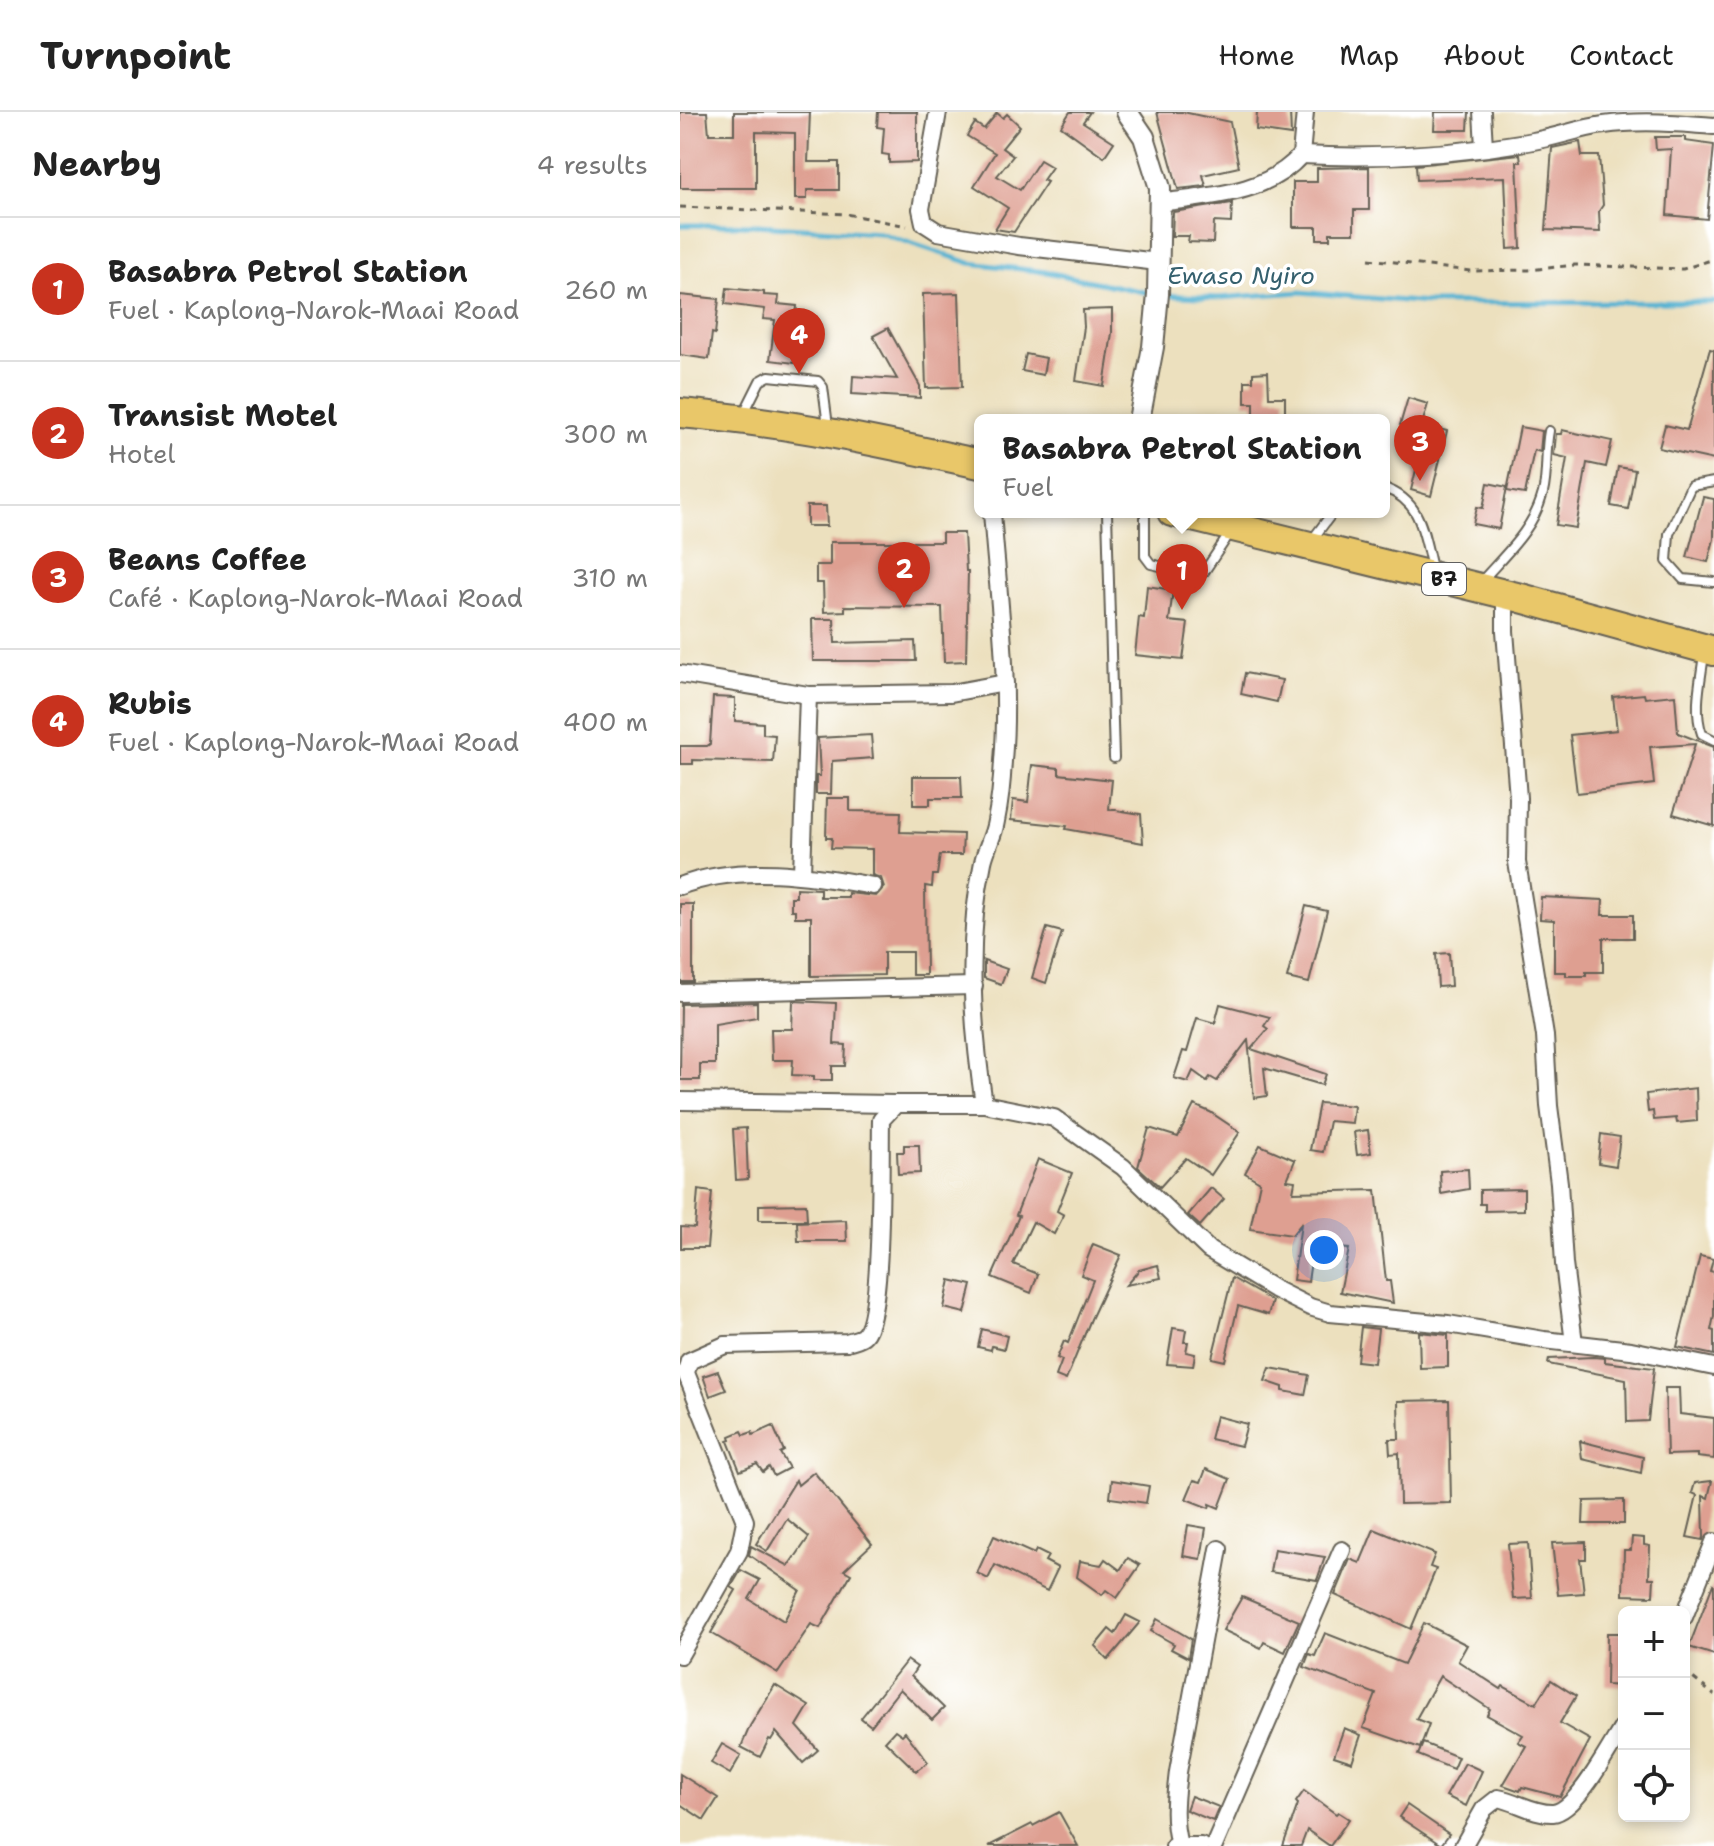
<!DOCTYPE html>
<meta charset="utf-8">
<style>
body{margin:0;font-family:"Shantell Sans",sans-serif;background:#f2f2f2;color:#222}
.controls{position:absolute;right:24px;bottom:24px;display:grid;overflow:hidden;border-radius:12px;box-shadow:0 4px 12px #0003}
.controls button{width:72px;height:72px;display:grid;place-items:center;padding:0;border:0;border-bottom:2px solid #e0e0e0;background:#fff;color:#222;font:40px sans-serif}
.you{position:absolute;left:644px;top:1138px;width:28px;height:28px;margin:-20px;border:6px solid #fff;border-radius:50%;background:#1a73e8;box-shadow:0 0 0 12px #1a73e833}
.badge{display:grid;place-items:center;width:52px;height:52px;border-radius:50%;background:#c8321e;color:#fff;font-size:26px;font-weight:700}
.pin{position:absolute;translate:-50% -66px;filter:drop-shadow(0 2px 4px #0008)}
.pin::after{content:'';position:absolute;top:42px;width:28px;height:24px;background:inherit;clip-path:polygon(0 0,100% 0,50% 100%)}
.popup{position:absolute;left:294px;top:302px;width:416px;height:104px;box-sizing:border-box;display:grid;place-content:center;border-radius:12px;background:#fff;filter:drop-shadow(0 2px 6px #0005);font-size:26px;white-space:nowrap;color:#767676}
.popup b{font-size:30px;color:#222}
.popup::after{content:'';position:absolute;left:50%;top:100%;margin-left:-16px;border:16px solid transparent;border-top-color:#fff}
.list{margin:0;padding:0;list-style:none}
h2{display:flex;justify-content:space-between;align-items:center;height:104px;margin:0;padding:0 32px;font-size:34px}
h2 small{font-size:26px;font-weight:400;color:#767676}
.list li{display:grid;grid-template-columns:52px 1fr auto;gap:24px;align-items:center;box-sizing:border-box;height:144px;padding:0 32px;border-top:2px solid #e0e0e0}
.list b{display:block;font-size:30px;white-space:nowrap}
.list p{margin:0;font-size:26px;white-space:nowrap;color:#767676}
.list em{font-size:26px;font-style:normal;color:#767676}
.icon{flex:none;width:44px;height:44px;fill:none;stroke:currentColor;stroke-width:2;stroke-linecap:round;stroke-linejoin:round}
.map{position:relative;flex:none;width:1034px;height:1734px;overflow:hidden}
header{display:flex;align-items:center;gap:48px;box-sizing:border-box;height:112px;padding:0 40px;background:#fff;border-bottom:2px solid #e0e0e0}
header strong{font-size:38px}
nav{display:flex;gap:44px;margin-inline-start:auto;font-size:28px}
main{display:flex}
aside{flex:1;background:#fff}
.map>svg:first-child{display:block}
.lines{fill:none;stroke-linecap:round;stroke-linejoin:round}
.stream{stroke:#54b2d2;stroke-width:5}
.building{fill:#de9f91}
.service-casing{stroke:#656155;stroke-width:12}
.minor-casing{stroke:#656155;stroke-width:20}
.tertiary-casing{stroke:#656155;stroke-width:24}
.trunk-casing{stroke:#656155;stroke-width:32}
.path{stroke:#656155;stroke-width:3;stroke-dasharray:6 6;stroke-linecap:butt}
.service{stroke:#fff;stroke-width:8}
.minor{stroke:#fff;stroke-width:16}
.tertiary{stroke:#fff;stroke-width:20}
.trunk{stroke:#e9c769;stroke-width:28}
.labels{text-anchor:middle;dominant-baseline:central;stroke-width:7;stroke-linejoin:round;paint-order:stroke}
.shield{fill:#fff;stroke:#606060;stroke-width:2}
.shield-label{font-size:20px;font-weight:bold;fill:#1c1c1c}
.water-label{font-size:24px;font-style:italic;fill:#35606e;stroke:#fff}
</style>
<header>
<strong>Turnpoint</strong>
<nav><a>Home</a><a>Map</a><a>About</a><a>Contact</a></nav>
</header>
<main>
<aside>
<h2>Nearby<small>4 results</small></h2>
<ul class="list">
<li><span class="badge">1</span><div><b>Basabra Petrol Station</b><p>Fuel · Kaplong-Narok-Maai Road</p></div><em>260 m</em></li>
<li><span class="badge">2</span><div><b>Transist Motel</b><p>Hotel</p></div><em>300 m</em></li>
<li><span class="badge">3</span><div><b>Beans Coffee</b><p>Café · Kaplong-Narok-Maai Road</p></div><em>310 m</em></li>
<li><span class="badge">4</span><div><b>Rubis</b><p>Fuel · Kaplong-Narok-Maai Road</p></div><em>400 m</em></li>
</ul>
</aside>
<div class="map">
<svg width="1034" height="1734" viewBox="0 0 1034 1734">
<rect width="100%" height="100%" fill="#fff"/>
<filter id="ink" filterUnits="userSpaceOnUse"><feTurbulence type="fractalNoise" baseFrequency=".0125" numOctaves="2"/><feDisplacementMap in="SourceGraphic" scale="16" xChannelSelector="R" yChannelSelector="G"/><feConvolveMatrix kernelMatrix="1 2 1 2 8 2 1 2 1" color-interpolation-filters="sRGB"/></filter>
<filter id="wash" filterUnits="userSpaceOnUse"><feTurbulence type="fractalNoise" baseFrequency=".006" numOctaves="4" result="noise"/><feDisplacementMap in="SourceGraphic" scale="32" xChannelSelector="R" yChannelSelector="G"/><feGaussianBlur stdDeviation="1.8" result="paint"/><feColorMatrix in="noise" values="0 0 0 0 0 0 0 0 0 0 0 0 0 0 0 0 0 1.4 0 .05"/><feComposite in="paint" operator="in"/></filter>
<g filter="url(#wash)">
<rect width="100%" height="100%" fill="#ece0be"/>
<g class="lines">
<!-- stream -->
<g class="stream">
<path d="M0,113H76L200,121L290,151L366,160L474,182"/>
<path d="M484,183L538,186L620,180L748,191L1034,190"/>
</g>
</g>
<g id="blocks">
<!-- building -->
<g class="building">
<path d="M0,0H27L29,22H54V0H130L128,50H159V78H127V87H115V21L76,20V76H0Z"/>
<path d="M198,0H237V50L209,51V43L202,42L204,16L197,15Z"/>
<path d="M390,0H410L403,10L434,30L424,45L381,14Z"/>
<path d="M477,0H503L550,10L559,55L523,63L526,74L498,77Z"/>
<path d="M577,0H610L611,23L576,18Z"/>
<path d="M755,0H789L788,18H754Z"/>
<path d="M317,1L323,6L327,2L340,14L322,36L333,44L317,64L340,78L360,48L372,55L363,68L367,70L334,120L315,117L328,96L294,74L315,41L287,24L295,11L304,17Z"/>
<path d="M975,25H1005V29L1034,33L1027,107L987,103L991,37L976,38Z"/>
<path d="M900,30L902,44H919L923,93L919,99L920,120L866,118L872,36Z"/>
<path d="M840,42L841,50H837L841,136L828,137L825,65L737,68L736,53Z"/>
<path d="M689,55V98H674V121H650V127H637V115H613V70H637V56Z"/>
<path d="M552,91L551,111L534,110L533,131L508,130L509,124H492L493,100Z"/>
<path d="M47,176L84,180V183L99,184L98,192L117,194L115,213L119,214L114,251L90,248L95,208L83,207L85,197L45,192Z"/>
<path d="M279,181L282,275L246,276L243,182Z"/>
<path d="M0,183L39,187L35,222L32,221L29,247L0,243Z"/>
<path d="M432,197V221L424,274L396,269L404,215L403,198Z"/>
<path d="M208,216L240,274V286L172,282L173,264L217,267L193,224Z"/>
<path d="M1030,237L1034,238V348L979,336L985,313L1007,318Z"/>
<path d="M346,242L366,246L363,263L342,259Z"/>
<path d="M588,260L589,285H605V308H574V291H565V269H573V261Z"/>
<path d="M728,286L748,292L740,319L720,313Z"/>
<path d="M747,314L767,319L751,384L731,378Z"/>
<path d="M840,315L862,319L860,340L854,338L845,382L827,379Z"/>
<path d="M882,318L932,329L926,355L907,351L896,416L876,413L887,346L874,343L876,322H881Z"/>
<path d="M938,355L955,358L948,397L931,394Z"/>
<path d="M808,371L827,375L819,417L793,412L797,395L803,396Z"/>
<path d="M1023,385L1034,387V427L1028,450L1007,445Z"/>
<path d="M127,394H146L147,414H127Z"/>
<path d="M262,421H284L286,459H288L286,549L264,550L262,495L165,494V499L144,500L143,471H136V453H150V430H262Z"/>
<path d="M467,474L493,478L489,509L508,511L503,548L455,543L459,505L464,506Z"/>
<path d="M132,507H154L155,531L235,529L236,549H133Z"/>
<path d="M565,561L602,568L597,590L561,582Z"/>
<path d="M964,582L965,586L995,583L998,621L1034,635V714L993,702L1015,632L970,635L974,672L897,681L890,623L937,618L933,585Z"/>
<path d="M33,585L55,586V609L83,611V622L95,623L93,650L13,648V652H0V634H27L30,632Z"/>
<path d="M191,623L193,646L152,649L151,682H136V664H140L138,626Z"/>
<path d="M352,653L379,656V662L432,668L429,697L461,702L463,731L386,717L387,714L331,708L333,688L348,690Z"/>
<path d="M233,664H281L282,686H250V693H233Z"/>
<path d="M147,686H170V699L221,700L220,720L283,722L282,743H260L257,763H253L252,775L245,774L246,863H232V840H204V863L131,864V805H115V798H111V785H116V776L140,777V785H168V781L196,784L204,775L201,766L192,763V737L151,736L152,726H146Z"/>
<path d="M861,785L923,788L922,803H953V826H923V860H906V864H886V860H874V808L860,807Z"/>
<path d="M0,792H13V870H1Z"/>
<path d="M626,794L647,799L629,871L607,866Z"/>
<path d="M367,816L382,820L366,871L352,866Z"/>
<path d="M769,841L771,874L758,875L756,842Z"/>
<path d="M304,849L327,857L321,872L304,866Z"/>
<path d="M113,889L156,891L154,932L166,933L165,954H152V968H134V964L112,963L113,948H92L91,917H112Z"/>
<path d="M77,890V905L35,912V952H20V968H0L1,892Z"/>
<path d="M540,892L590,905L584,914L588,917L571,937L646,962L642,973L584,956L587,984L574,986L568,928L537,969L530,965L527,969L513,959L508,970L494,966L503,939L507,940L517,906L535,911Z"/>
<path d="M1016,976L1017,1009L997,1011L996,1006L974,1008L973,999L968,1000L966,982Z"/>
<path d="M639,991L674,994L672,1011L649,1009L643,1040L630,1038Z"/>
<path d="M514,993L530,1000L560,1020L531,1063L506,1046L480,1075L458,1055L469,1016L498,1025Z"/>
<path d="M66,1016L68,1067L56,1068L53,1017Z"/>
<path d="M688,1018L691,1041L677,1043L674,1020Z"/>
<path d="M921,1022L940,1025L936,1054L918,1051Z"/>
<path d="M224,1033H239L240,1061L218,1062L217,1040H224Z"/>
<path d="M580,1033L615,1048L607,1068L615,1069L613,1080L696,1078L706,1169H710L713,1191L660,1180L669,1137L633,1134L628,1170L613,1168L621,1112L612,1123L570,1117L580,1070L565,1061Z"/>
<path d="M358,1047L392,1061L377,1099L384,1103L374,1122L353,1110L333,1152L358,1162L351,1181L312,1165L339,1104L336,1103Z"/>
<path d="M788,1057L789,1077L761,1082L760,1059Z"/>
<path d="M531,1076L544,1087L520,1114L508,1103Z"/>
<path d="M844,1077V1098L805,1099V1092H800V1078Z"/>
<path d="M18,1078L32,1080L27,1136H1V1115L15,1116Z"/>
<path d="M126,1092L127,1108H79V1093Z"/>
<path d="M166,1108L167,1129H118L117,1110Z"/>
<path d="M413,1132L441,1143L411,1207L386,1268L376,1264L382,1248L377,1246L384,1229L388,1231L413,1168L401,1163Z"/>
<path d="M1020,1144L1033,1147L1030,1159L1034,1160V1204L1031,1218L1034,1219V1243L997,1235Z"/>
<path d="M478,1153L481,1166L446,1173L459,1158Z"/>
<path d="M552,1166L592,1189L588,1203L558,1194L545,1249L532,1246Z"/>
<path d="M270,1168L292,1173L285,1201L264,1196Z"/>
<path d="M681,1215L698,1217L694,1251L677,1249Z"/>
<path d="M493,1216L506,1218L504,1230H508L506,1240L515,1242L513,1254L487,1252Z"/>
<path d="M302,1217L327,1224L324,1237L312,1234L311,1238L298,1235Z"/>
<path d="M739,1220L768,1223V1255L740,1256Z"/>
<path d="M913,1245L925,1246V1250L974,1256L968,1309L947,1310L946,1267L868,1252L869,1247Z"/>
<path d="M590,1256L629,1263L625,1283L603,1279V1275L585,1269Z"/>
<path d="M38,1259L46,1278L30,1284L23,1264Z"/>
<path d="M985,1276H999L1000,1302L1034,1306V1347L1017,1345V1342L987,1343Z"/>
<path d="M769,1288L771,1391L720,1392L719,1341L710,1342L709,1327H719L718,1289Z"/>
<path d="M536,1304L567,1312L561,1334L530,1327Z"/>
<path d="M93,1314L104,1339L100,1341L109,1356L94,1364L89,1355L83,1360L77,1352L60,1359L48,1329L51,1328L50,1324L62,1319L64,1323L72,1320L73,1323Z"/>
<path d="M900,1329L963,1345L961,1361L902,1347Z"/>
<path d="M526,1357L550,1367L539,1396L530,1392L529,1396L506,1387L514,1368L521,1370Z"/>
<path d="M134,1360L192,1432L164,1458L171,1462L140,1516L131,1512L98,1561L31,1521L56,1478L51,1475L61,1458L80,1468L69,1487L104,1509L120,1478L69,1443L71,1434L109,1454L129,1425L107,1407L87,1439L76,1432L116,1368L118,1373Z"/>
<path d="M432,1368L469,1374L466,1391L430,1386Z"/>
<path d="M1032,1369L1028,1386L1023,1384L1024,1425L1023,1428L1007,1425L1017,1383L1012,1381L1015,1371Z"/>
<path d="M944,1388V1412H903L904,1389Z"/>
<path d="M508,1413L526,1416L521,1447L503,1444Z"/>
<path d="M694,1417L755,1442L750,1455L756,1457L731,1517L655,1483L670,1447L680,1451Z"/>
<path d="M314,1424L354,1442L356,1438L368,1444L365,1449L378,1456L367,1479L315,1453L308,1467L297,1461Z"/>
<path d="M952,1425L964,1426V1433L970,1434L969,1466H974L973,1484L943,1483L944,1438H951Z"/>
<path d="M906,1430V1447H900L904,1481L878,1483L872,1431Z"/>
<path d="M848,1431L852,1486L833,1487L828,1432Z"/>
<path d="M594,1437L645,1445L637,1468L590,1460Z"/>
<path d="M448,1446L460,1453L437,1486L426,1478L422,1483L397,1465L400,1449L421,1453L425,1447L440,1458Z"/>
<path d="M1033,1472L1034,1473V1543L1009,1535Z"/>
<path d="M562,1485L619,1509L605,1540L584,1530L581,1536L543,1518Z"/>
<path d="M446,1503L460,1510L428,1548L415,1534L429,1517L435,1522Z"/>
<path d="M477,1507L511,1527L508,1546L491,1537L494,1532L471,1519Z"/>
<path d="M744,1511L787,1533L778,1549L821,1577L823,1574L856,1592L871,1568L896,1584L880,1611L910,1628L880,1685L842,1675L840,1679L823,1673L846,1634L838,1630L843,1623L807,1603L810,1597L760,1564L736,1607L749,1612L740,1636L683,1616L696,1582L624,1555L629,1542L635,1544L645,1521L724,1552Z"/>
<path d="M927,1521H944V1574L926,1573Z"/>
<path d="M227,1548L237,1555L231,1564L264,1596L252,1608L220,1577L191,1614L181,1606Z"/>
<path d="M95,1573L129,1594L117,1614L138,1638L123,1651L96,1620L91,1628L89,1627L80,1645L61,1635L70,1614Z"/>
<path d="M664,1616L681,1623L672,1650L654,1644Z"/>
<path d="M215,1618L222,1623L225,1620L248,1650L236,1659L205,1629Z"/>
<path d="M743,1631L778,1645L773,1657L738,1643Z"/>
<path d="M42,1632L61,1643L50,1662L31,1651Z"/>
<path d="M785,1651L802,1659L786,1694L766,1684Z"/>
<path d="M0,1662L38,1686L24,1708L0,1692Z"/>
<path d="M624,1679L656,1702L658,1700L669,1707L650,1734L627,1718L621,1734H603L618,1692L616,1690Z"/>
<path d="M511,1684L539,1695L533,1709L506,1698Z"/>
<path d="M727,1693L769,1722L761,1733L719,1705Z"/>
<path d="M379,1700L398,1734H309L352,1712L353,1714Z"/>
</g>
</g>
</g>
<g filter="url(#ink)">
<use href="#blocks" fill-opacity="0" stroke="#656155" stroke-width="2"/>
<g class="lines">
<defs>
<g id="service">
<path d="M64,301L80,269L89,264L138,269L143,275L148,314"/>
<path d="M1034,370L1011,374L989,422L987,449L1003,467L1034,470"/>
<path d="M704,376C742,389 743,421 752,456"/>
<path d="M427,400L434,646"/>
<path d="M465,400V444L471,452L515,462L524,460L550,421"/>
<path d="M632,428L653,400"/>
<path d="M799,472C824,443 853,419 863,381C868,361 865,339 869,319"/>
<path d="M1024,542C1021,568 1013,597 1022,622L1034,628"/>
</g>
<g id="minor">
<path d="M258,0L241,97L244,111L258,120L339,134L478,150"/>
<path d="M802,0L804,35"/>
<path d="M621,43C697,47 778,42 853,29C877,25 900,16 924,13C960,8 998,11 1034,14"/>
<path d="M479,91C528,84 586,83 621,43L625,0"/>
<path d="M825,483V519L838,686L837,750L865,924L869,994L879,1071L884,1152L894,1231"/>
<path d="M0,562L128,583L271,581L325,571"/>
<path d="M122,761L128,583"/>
<path d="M0,774C59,751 133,763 193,774"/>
<path d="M0,881L294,874"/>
<path d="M0,989L216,992"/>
<path d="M304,992C292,913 286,828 303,750C306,736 314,723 316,709C320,690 322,669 323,649C330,566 318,482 312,400"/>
<path d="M1004,1505L1034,1430"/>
<path d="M0,1543L59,1439L65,1409L6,1261L9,1249L45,1233L167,1230C172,1228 181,1227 184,1223C204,1205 200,1043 201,1008L216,992H304L374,1006L443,1055L529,1138L594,1177L630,1195L650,1201L768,1212L864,1228L951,1238L1034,1255"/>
<path d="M499,1733C492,1707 495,1686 498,1660L539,1437"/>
<path d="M494,1734H521"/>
<path d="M534,1734L662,1438"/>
<path d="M783,1734L804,1697L818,1686C836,1689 854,1702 873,1701C897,1699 931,1633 944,1613"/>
</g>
<path id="tertiary" d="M447,0L464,25L480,76L478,182L473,235L459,308"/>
<g id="trunk">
<path d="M0,301C102,309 200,330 300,352"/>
<path d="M492,400L841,486L1034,539"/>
</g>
</defs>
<!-- service casing -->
<use href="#service" class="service-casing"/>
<!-- minor casing -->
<use href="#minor" class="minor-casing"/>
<!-- tertiary casing -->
<use href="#tertiary" class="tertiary-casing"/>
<!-- trunk casing -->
<use href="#trunk" class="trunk-casing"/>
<!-- path -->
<g class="path">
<path d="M0,95L166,102L227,114"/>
<path d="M689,147L790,159L849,158L895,153L1003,157L1034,147"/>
<path d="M1004,1559L1034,1583"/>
</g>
<!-- service -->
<use href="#service" class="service"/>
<!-- minor -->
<use href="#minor" class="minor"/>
<!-- tertiary -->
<use href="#tertiary" class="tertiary"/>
<!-- trunk -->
<use href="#trunk" class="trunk"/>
</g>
</g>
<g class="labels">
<!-- shield labels -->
<rect class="shield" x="742" y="451" width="44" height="32" rx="6"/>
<g class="shield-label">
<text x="764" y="467">B7</text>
</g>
<!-- water labels -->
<g class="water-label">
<text x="561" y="164">Ewaso Nyiro</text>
</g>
</g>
</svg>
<div class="controls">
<button>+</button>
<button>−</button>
<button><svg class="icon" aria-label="locate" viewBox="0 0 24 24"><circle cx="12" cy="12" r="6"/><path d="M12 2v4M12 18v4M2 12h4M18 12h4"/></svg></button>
</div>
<div class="you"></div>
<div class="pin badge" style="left:502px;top:498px">1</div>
<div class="popup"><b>Basabra Petrol Station</b>Fuel</div>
<div class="pin badge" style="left:224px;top:496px">2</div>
<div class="pin badge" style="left:740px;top:369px">3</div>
<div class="pin badge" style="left:119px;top:262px">4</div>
</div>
</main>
